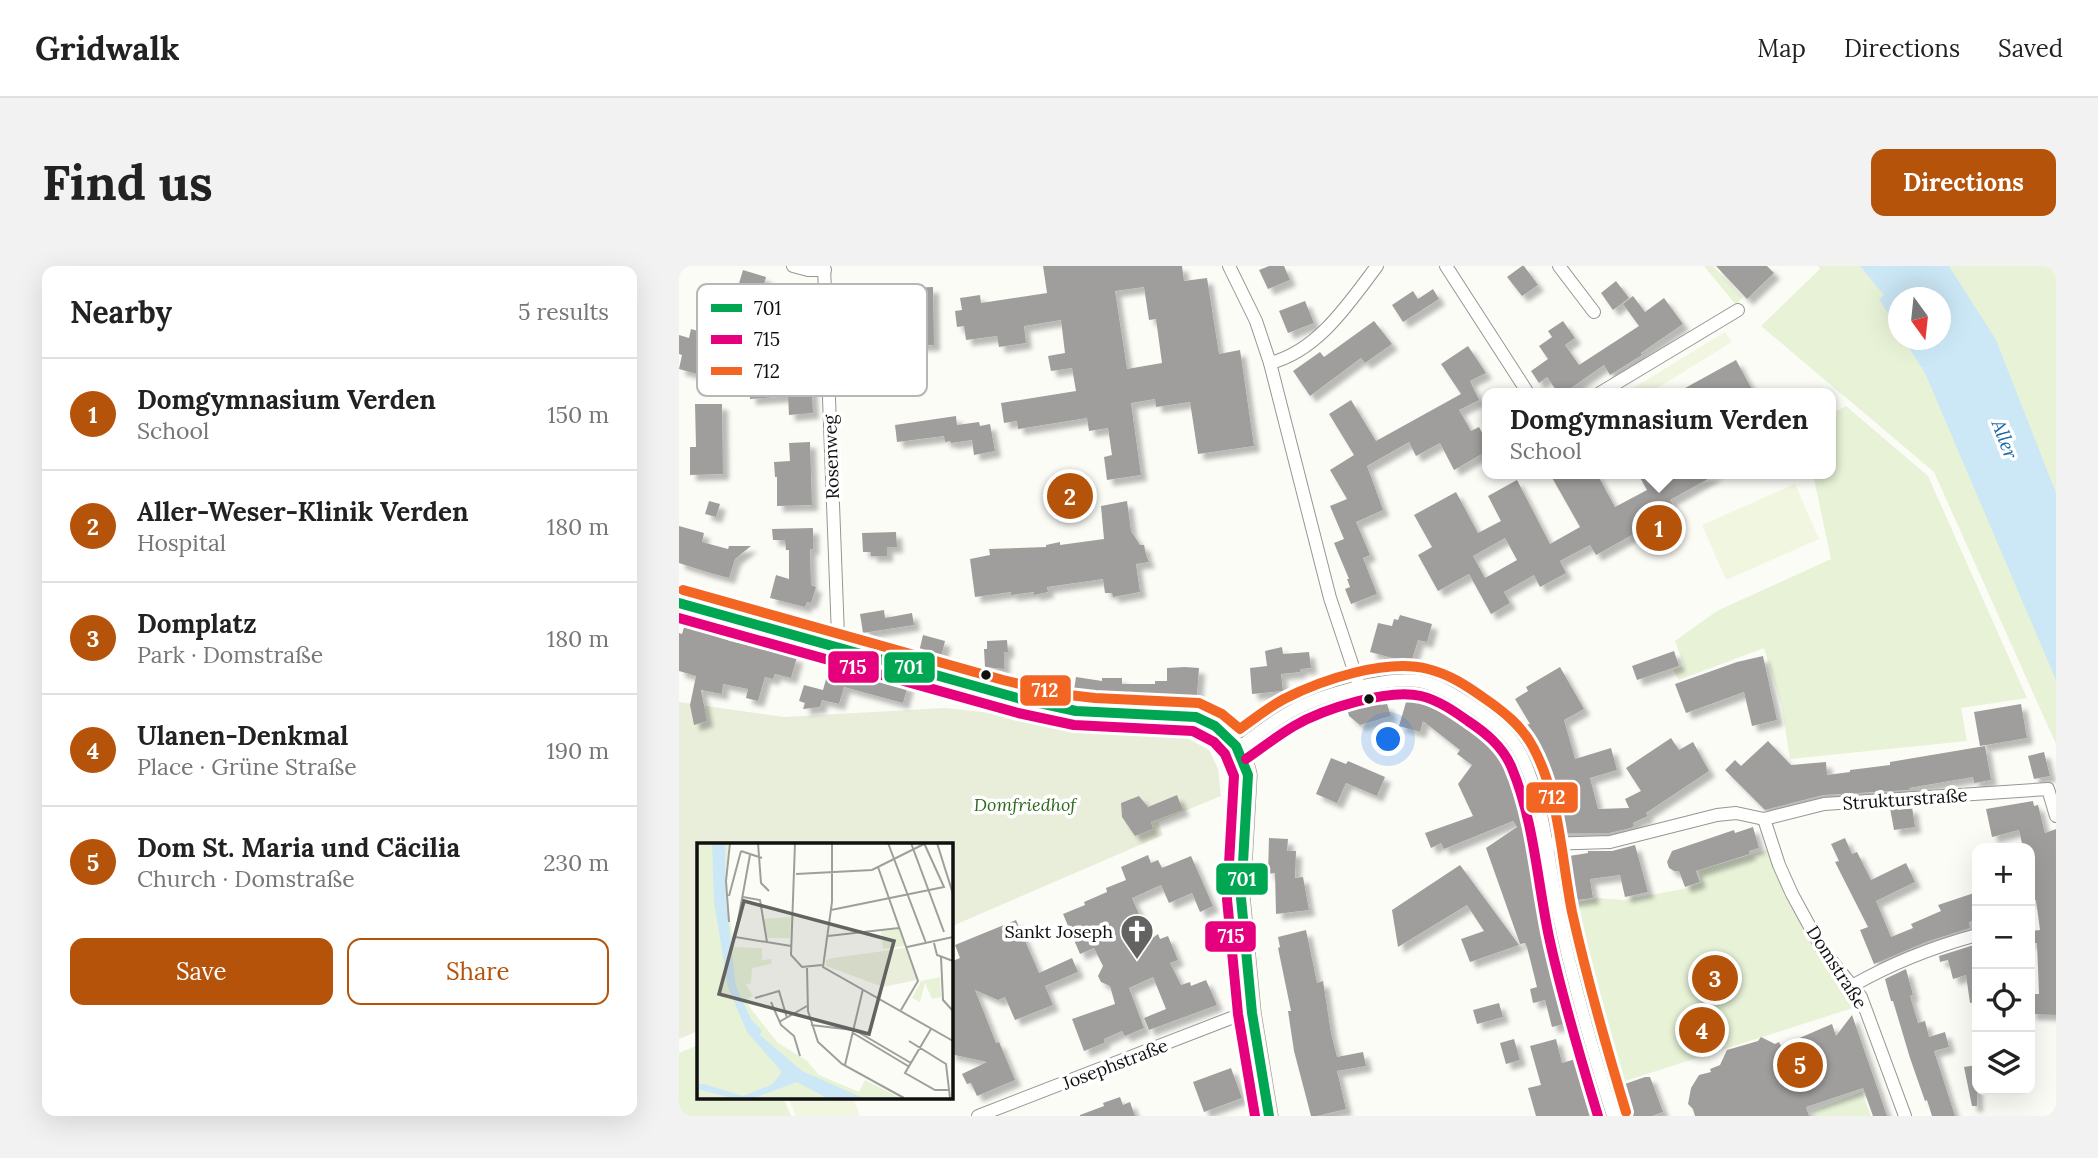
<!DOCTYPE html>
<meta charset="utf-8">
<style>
body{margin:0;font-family:Lora,serif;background:#f2f2f2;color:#222}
.controls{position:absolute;right:21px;bottom:21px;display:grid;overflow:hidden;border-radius:14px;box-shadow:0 7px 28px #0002}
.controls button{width:63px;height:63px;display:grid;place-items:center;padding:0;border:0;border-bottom:2px solid #e0e0e0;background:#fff;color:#222;font:35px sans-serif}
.compass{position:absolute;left:1209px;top:21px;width:63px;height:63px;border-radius:50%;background:#fff;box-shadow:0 7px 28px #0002;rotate:165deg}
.you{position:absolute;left:710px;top:474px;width:24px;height:24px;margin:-18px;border:5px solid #fff;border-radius:50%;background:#1a73e8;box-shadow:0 0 0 10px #1a73e833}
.badge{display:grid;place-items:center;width:46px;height:46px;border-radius:50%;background:#b45309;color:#fff;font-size:23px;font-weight:700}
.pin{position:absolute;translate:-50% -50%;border:4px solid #fff;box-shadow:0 2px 7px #0006}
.popup{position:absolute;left:803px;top:122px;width:354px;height:91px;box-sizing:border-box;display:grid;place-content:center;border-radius:14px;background:#fff;filter:drop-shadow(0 2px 5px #0005);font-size:23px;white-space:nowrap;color:#767676}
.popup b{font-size:26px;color:#222}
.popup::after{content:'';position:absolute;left:50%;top:100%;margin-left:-14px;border:14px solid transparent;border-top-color:#fff}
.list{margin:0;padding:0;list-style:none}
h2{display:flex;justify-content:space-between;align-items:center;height:91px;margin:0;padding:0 28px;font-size:30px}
h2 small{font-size:23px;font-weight:400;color:#767676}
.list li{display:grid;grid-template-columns:46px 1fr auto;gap:21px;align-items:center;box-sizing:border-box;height:112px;padding:0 28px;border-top:2px solid #e0e0e0}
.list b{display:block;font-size:26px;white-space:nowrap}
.list p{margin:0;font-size:23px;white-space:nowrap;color:#767676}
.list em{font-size:23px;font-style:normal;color:#767676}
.actions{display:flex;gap:14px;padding:21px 28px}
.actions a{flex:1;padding:16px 0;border:2px solid #b45309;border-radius:14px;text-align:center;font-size:24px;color:#b45309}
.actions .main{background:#b45309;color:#fff}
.icon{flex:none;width:38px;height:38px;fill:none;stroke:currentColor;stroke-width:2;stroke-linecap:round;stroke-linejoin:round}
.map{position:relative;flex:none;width:1377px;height:850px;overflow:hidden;border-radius:14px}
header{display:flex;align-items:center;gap:42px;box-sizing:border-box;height:98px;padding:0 35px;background:#fff;border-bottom:2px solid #e0e0e0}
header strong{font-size:33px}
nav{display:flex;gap:38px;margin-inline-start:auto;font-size:24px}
.intro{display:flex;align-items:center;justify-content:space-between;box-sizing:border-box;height:168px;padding:0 42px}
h1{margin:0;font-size:49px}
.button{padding:18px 32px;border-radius:14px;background:#b45309;color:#fff;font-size:24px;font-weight:700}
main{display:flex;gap:42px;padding:0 42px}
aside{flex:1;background:#fff;border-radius:14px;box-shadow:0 7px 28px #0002}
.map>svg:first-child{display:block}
.green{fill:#e7f2d7;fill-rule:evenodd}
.cemetery{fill:#e9eeda}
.pitch{fill:#f0f6e0}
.water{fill:#cce8f6}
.building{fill:#a09e9c;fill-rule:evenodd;filter:url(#shadow)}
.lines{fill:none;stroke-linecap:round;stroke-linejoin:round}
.street-casing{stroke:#969694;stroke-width:14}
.secondary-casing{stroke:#8d8d8b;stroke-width:19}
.street{stroke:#fffffe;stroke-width:12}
.secondary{stroke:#f6f4eb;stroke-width:18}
.bus-1-casing{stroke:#fff;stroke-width:16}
.bus-2-casing{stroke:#fff;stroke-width:16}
.bus-3-casing{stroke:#fff;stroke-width:16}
.bus-1{stroke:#00a651;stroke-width:10}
.bus-2{stroke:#e5007d;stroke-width:10}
.bus-3{stroke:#f26522;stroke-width:10}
.bus-dot{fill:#101010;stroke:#fff;stroke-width:2.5}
.labels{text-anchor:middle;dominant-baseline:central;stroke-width:7;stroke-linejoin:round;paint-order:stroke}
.street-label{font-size:18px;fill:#101010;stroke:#fff}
.park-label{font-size:18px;font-style:italic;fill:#2f691f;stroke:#fff}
.poi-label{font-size:18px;fill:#101010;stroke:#fff;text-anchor:end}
.water-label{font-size:19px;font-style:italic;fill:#1868a4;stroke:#fff}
.inset-road{fill:none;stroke:#9e9e9b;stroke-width:2}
.view{fill:#636361;fill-opacity:0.15;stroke:#636361;stroke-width:3.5}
.inset-edge{fill:none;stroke:#101010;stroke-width:3.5}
.key{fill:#fff;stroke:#b7b7b7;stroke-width:2}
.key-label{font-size:19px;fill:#101010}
.line-badge{stroke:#fff;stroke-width:2.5}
.badge-label{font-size:19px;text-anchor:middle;font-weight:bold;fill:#fff}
</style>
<header>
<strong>Gridwalk</strong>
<nav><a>Map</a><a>Directions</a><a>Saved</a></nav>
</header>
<div class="intro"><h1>Find us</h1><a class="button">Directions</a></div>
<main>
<aside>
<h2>Nearby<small>5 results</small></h2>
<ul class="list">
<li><span class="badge">1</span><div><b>Domgymnasium Verden</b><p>School</p></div><em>150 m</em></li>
<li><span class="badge">2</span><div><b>Aller-Weser-Klinik Verden</b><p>Hospital</p></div><em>180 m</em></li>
<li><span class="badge">3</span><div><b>Domplatz</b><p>Park · Domstraße</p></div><em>180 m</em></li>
<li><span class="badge">4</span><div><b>Ulanen-Denkmal</b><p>Place · Grüne Straße</p></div><em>190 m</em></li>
<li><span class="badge">5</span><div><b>Dom St. Maria und Cäcilia</b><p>Church · Domstraße</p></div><em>230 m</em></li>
</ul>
<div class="actions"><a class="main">Save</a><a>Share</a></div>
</aside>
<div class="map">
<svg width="1377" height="850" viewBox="0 0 1377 850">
<defs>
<filter id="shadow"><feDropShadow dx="6" dy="6" stdDeviation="2" flood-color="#0004"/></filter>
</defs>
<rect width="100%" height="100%" fill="#fcfcf7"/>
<!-- green -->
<g class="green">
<path d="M1025,0H1034L1064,31L1057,39Z"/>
<path d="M1139,0H1377V478L1255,206L1082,60L1141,3ZM1220,32H1262V74H1220Z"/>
<path d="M1167,140L1249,210L1348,432L1282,442L1288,475L1111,493L1103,442L1085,382L1000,414L994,404L1005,400L996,375L1038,345L1152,293L1134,208H1152V148Z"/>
<path d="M1088,584L1106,630L1138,684L1180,740L940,817L895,637L919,632L945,634L1004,623L1022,617L1020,604Z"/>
<path d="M19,779V831H104L112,850H0V787Z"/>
<path d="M1183,826L1192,850H1135L1133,845Z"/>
</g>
<!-- cemetery -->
<path class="cemetery" d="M0,436L105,451L266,442L499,467L530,484L539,503L542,530L479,556L484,569L271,661V579H19V765L0,773Z"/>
<!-- pitch -->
<g class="pitch">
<path d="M1046,66L1053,76L970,127H946Z"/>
<path d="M1116,218L1140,273L1047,314L1023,259Z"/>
<path d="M109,831H174L181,850H117Z"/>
</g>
<!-- water -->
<path class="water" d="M1181,0H1270L1317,74L1377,227V414L1246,107L1225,74H1262V32H1220L1219,64L1200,33L1205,29Z"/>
<!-- building -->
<g class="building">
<path d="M364,0H503L505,15L528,12L540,88L561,84L575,180L519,188L511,136L477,141L476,133L452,137L462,209L428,214L425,191L433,189L429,162L410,165L408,152L339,163L338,155L325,157L322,137L397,125L393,102L372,105L369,90L386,87L382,54L345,60L347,77L320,81L318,70L287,74L285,60L278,61L276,45L283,44L281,32L301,29L302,37L368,27ZM465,21L470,54L477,53L483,97L448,103L436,25Z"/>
<path d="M590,0H605L611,14L589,23L580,4Z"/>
<path d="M843,0H845L859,19L843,30L828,11Z"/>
<path d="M1037,0H1088L1095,7L1068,33Z"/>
<path d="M64,4L87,11L76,51L52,44Z"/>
<path d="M937,15L950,32L934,44L922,27Z"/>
<path d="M254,21L255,79L207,80V75L177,76L176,59L207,58L205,23Z"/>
<path d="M754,23L760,33L724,56L713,39L734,25L739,33Z"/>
<path d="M954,30L966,46L985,32L1004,58L962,87L963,89L931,109L925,99L885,127H879L868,111L860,117L852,105L869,93L860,80L873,71L869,65L884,55L896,72L886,79L900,99L960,60L944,38Z"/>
<path d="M626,35L635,57L609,67L600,45Z"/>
<path d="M130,38L136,108L132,109L134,147L110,149L109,130L71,133L70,110L83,109L82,89L105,88L100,40Z"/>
<path d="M695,55L713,78L686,97L682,92L631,130L614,105L641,86L645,91Z"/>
<path d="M12,63L29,68L18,108L0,103L3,89L0,88V69L10,72Z"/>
<path d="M789,80L807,107L791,115L800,134L780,144L792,165L800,161L808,176V185L775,204L761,177L737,190L730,176L688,200L704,244L677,256L691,289L684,292L698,328L672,338L666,323L671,321L668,313H670L655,277L665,273L651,240L668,233L651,204L675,189L650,148L672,134L697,175L782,128L762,98Z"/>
<path d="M1057,94L1075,127H997Z"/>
<path d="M16,138H43L44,208L11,209V181H17Z"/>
<path d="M277,150L278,159L300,156L301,160L311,158L316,185L295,189L293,174L272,177L271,175L266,176L265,170L218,176L216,159Z"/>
<path d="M131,176L133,239L98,240V211H96L95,196L111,195L110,177Z"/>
<path d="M871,208H918L936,241L968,224L959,208H1038L991,234L1000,250L990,256L981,241L959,254L964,263L917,289L911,279L881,295L887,307L861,321L855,309L825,326L831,337L812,348L790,308L759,325L739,289L753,281L735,249L777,226L799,267L822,255L809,230L838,214L871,278L901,261ZM826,272L838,294L806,312L794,290Z"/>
<path d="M30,235L41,238L37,251L26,248Z"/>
<path d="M448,235L452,265L461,279H465L467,289L470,296L457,298L461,326L434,331L433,327H426L424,313L368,321L369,326L355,329V326L332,329V326L296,331L291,293L311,289L310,283L367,281V279L381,276V279L425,273L422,240Z"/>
<path d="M0,260L25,267L23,276L49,283L50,280H72L56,293L50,312L28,306L0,297Z"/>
<path d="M134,262V283H131L132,319L137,321L132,337L128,336L126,341L91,332L97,309L110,313V284H107L106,274H94L93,263Z"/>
<path d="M217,266L218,281H208V290H192V286H184L183,267Z"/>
<path d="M205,344L206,352L233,347L235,359L184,367L181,348Z"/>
<path d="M721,349L753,358L748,376L739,374L732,397L691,386L699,357L713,360L715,353L719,354Z"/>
<path d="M6,358L19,362V364L51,375L118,391L112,412L96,408L94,413L86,411L79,435L67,432L69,423L44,418L43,428L22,424L28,455L15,459L11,439L17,410L0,405V367L3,368Z"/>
<path d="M244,369L266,375L261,395L239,390Z"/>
<path d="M328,374L329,386H325V403L306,401L305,383H308V375Z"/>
<path d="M603,381L604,388L630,386L632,402L621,403V406L602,408L604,425L573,428L571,402L588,400L586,385Z"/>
<path d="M995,385L1000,400L958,414L953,400Z"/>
<path d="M1084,390L1098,454L1073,460L1065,426L1007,447L996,418L1058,396Z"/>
<path d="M151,399L229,419L224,437L165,421L160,438L143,434L141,441L124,443L126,437L120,435L125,419L144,424Z"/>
<path d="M506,401L520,402L518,429L462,431V434H423V427L395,424L397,411L423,415V412H443V418H476V415H488V402Z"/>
<path d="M881,401L905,443L885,454L896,493L932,482L938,504L911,512L919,543L950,542L946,533L962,525L947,502L992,472L1000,484L1014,476L1030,505L967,547L969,550L954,557L955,560L952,562L930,567H877L846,459L851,458L836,433L849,425L847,421Z"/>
<path d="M730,426L768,438L822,478L840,521L848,547L851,563L846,565L858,597H855L860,614H858L863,628L860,629L864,649L893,756L873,761L866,734L854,737L851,723L858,721L848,681L846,677L841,678L807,582L838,561L834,555L765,583L762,577L752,582L746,567L794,550L779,518L793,499L778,488L781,484L744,455L741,466L720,460Z"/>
<path d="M700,432L702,439L708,438L712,450L681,459L670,450L668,442Z"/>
<path d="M1342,438L1348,472L1301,480L1295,446Z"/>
<path d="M1089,475L1112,499L1147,496L1148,509L1171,506V504L1211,499V496L1306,480L1312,514L1295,517L1294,511L1230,522V524L1144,529L1086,544L1046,504L1056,494L1062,500Z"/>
<path d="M1365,486L1371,510L1355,513L1349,490Z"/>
<path d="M652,492L667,498L669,495L706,511L698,530L667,517L658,537L637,528Z"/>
<path d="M498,529L504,544L472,556L474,563L456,570L443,551L442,537L460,530L469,541Z"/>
<path d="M1354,535L1355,540L1359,539L1366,567L1377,563V749L1351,748V728H1360L1358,677L1351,678V665L1361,664L1357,634L1351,635V607L1353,605L1351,582H1344L1340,564L1313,571L1307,543Z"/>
<path d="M1233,541L1236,561L1215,564L1211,542Z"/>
<path d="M1074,561L1080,582L1070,585L1071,588L1017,605L1021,616L1006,621L1000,605H995L990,602L988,596L993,585L1055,564L1056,567Z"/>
<path d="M590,572L609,573L608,585H617L616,612L624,611L630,644L597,648L596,607L589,608Z"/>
<path d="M1166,572L1173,588L1178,586L1192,614L1227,597L1236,616L1197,635L1212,671L1234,662L1232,658L1262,645L1259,639L1298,626V654L1290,656L1291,662L1247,676L1195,698L1181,664L1189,661L1156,596L1160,595L1152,578Z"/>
<path d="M956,579L969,626L946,631L941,609L911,613L914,632L890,635L884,591L909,587V585H933Z"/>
<path d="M469,589L472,597L479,594L483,602L512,590L534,640L521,646L513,627L490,637L482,619L453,632L471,674L479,668L481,673L489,670L499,694L491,697L502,719L511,716L512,720L527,714L538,739L470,764L465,752L487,743L474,711L450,722L465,762L446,770L443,765L425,773V777L405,785L393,753L436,738L431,720L422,716L419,710L424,700L415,682L401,688L384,648L406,639L405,636L428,626L427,622L447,614L442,601Z"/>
<path d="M781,599L840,679L791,696L782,673L805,665L788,639L719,681L713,644Z"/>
<path d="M337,654L360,707L393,692L399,706L366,720L374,739L336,754L326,731L319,734L296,724L317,777L320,776L336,814L298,830L292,817L288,818L283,808L308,796L271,788V696L281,692L276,679Z"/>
<path d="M627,664L638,717L644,715L652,767L658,791L684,786L687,800L658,805L667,843L638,850H632L615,785L609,745H612L599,682L601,681L599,671Z"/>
<path d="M1298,678V736L1291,737L1287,709L1274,713L1269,694L1261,696L1260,690Z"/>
<path d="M1227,703L1234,729L1231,730L1239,757L1246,755L1250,771L1266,766L1270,781L1255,785L1276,850H1253L1248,834L1246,835L1231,792L1214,735H1212L1206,713Z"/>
<path d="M820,737L824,751L798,758L794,744Z"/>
<path d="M1173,749L1208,850H1194L1184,822L1127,841L1130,850H1016L1014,843L1009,838L1012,822L1020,809L1032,806L1031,803L1041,799L1048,784L1079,775L1082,771L1096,778L1100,776L1102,780L1153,758L1157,770Z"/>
<path d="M835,773L841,794L827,798L821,777Z"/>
<path d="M877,773L883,797L900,792L916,850H857L849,822L862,819L851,780Z"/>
<path d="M1298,799V840H1293L1285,801Z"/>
<path d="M552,802L563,832L525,846L514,816Z"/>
<path d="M966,811H971L984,846L973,850H951L940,820Z"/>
<path d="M441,831L444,839L451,836L456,850H401V849L425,840L424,837Z"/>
</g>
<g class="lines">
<defs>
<g id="street">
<path d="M114,0L129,4H146"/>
<path d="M145,0L159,370L156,381"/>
<path d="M550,0L577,55L591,97L651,332L681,422"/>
<path d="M767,0L849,127"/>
<path d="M880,0L915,46"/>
<path d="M591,97C639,85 670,37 698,0"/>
<path d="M921,127L1059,44"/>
<path d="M559,482C576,470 593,456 611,446C639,430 707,410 739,415C759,418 779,431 795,442C817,457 835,471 845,495C866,542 869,596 879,645C893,714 913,783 934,850"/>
<path d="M1085,553L1100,599L1113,628L1143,683L1182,731L1226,850"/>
<path d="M1085,553L1145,538L1369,523L1377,550"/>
<path d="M867,578L931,576L1038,549L1057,547L1085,553"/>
<path d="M1173,720C1213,697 1254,681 1298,669"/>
<path d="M299,850L560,749L573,747"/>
</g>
<path id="secondary" d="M0,337L342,433L397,445L517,451C545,460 563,480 569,509L562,632L573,747L590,850"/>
</defs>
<!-- street casing -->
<use href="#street" class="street-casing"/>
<!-- secondary casing -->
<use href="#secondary" class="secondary-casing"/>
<!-- street -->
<use href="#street" class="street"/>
<!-- secondary -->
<use href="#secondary" class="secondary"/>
<defs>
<path id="bus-1" d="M0,337L342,433L397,445L517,451L536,460L557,480L569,509L562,632L573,747L590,850"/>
<g id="bus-2">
<path d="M0,352L339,447L395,459L514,465L535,476L546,488L555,510L548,633L559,748L576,850"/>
<path d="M567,493C583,482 598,470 615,460C644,443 710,422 742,430C759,434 775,445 789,455C807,467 823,480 832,500C855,554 858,614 870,671C883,731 901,791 919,850"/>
</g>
<path id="bus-3" d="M4,324L324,414L381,428L416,432L520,437L543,448L561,463C576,452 590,441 605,433C642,414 707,392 749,403C770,408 788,420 805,432C824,445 843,460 854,481C881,531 882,591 893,646C908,713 927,780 947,846"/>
</defs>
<!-- bus-1 casing -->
<use href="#bus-1" class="bus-1-casing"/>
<!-- bus-2 casing -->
<use href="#bus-2" class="bus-2-casing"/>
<!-- bus-3 casing -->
<use href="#bus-3" class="bus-3-casing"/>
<!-- bus-1 -->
<use href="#bus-1" class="bus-1"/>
<!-- bus-2 -->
<use href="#bus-2" class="bus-2"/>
<!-- bus-3 -->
<use href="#bus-3" class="bus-3"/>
</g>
<!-- icons -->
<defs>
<symbol id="church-pin" viewBox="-11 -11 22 30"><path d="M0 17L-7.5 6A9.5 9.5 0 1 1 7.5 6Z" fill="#636361" stroke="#fff"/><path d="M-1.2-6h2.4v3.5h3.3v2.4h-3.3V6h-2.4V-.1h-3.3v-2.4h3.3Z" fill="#fff"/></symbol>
</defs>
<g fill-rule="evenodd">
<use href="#church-pin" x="439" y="646" width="38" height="52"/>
</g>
<!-- markers -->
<g class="bus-dot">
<circle cx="307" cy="409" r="6"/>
<circle cx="690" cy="433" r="6"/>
</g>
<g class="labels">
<!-- street labels -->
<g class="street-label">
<text transform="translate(152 191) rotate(-92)">Rosenweg</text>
<text transform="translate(1226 533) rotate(-4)">Strukturstraße</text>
<text transform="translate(1158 701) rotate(57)">Domstraße</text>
<text transform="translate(436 798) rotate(-21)">Josephstraße</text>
</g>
<!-- park labels -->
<g class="park-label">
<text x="346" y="538">Domfriedhof</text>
</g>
<!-- poi labels -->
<g class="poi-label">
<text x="434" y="665">Sankt Joseph</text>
</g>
<!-- water labels -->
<g class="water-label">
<text transform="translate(1326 173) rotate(69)">Aller</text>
</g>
</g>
<!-- overview -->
<g transform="translate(18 577)">
<rect width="256" height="256" fill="#fcfcf7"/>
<path d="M0,0H32L28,40L37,104L65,105V117L75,116L74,121L55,125L54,140L49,142L56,153L48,158L65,180L81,200L109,217L122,232L162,249L168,237L203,255H0ZM94,74L93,95H71L65,76ZM202,86L208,103L186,106L184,88ZM243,134L244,154L235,156L228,140L223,159L215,155L224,138Z" fill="#e7f2d7"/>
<path d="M208,105L220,137L186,144L129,123V117L136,115Z" fill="#e9eeda"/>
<path d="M15,0H28L29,59L39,143L54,176L65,188L63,192L105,228L166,255H130L100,239L57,255H35L0,246V241H7L46,253L76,241L85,229L50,189L31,144L17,59Z" fill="#cce8f6"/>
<path class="inset-road" d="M61,0L64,40L72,48M98,0L94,112L105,124L125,122M135,0V59L126,124L256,198M191,0L229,100M214,0L247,89M240,0L256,51M44,8L65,15M53,12L38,94L94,103M181,24L221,138L204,167M99,31L175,27L227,1M32,53L44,8M46,54L63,57L70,99M134,67L247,44L227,0M32,79L29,38L33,0M131,93L202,85M237,100L240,112L256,118M210,104L256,94M244,114L246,157L256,168M110,125L111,168L121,199L145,221L207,255M58,155L82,148L90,175M74,159L84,182L97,193L103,213M82,179L110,163M114,182L156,187M156,186L214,220M234,186L208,230L238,247H252M156,190L211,223M212,198L249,221L253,255M148,222L166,146"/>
<path class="view" d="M47,58L197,98L172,191L22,151Z"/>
<rect width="256" height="256" class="inset-edge"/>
</g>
<!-- legend -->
<rect x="18" y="18" width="230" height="112" rx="10" class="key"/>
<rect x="32" y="38" width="31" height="8" fill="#00a651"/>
<rect x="32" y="69" width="31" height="9" fill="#e5007d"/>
<rect x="32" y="101" width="31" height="8" fill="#f26522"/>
<g class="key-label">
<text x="75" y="49">701</text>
<text x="75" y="80">715</text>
<text x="75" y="112">712</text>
</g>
<g class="line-badge">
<rect x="148" y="384" width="53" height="34" rx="7" fill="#e5007d"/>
<rect x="204" y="385" width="53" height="33" rx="7" fill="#00a651"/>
<rect x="340" y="408" width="53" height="33" rx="7" fill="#f26522"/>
<rect x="846" y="515" width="54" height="33" rx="7" fill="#f26522"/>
<rect x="536" y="596" width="54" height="34" rx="7" fill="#00a651"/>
<rect x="525" y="654" width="53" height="33" rx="7" fill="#e5007d"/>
</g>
<g class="badge-label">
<text x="174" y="408">715</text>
<text x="230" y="408">701</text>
<text x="366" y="431">712</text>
<text x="873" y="538">712</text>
<text x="563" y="620">701</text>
<text x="552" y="677">715</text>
</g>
</svg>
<div class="controls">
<button>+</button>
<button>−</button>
<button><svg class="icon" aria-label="locate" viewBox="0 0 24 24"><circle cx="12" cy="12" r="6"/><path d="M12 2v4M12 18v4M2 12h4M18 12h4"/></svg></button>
<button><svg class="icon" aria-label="layers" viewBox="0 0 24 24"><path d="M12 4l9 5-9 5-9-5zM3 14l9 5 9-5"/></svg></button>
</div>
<svg class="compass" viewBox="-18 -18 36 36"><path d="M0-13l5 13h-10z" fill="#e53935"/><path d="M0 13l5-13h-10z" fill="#767676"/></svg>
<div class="you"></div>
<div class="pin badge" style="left:980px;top:262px">1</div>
<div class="popup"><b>Domgymnasium Verden</b>School</div>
<div class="pin badge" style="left:391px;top:230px">2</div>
<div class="pin badge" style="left:1036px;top:712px">3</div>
<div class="pin badge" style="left:1023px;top:764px">4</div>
<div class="pin badge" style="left:1121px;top:799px">5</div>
</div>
</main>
